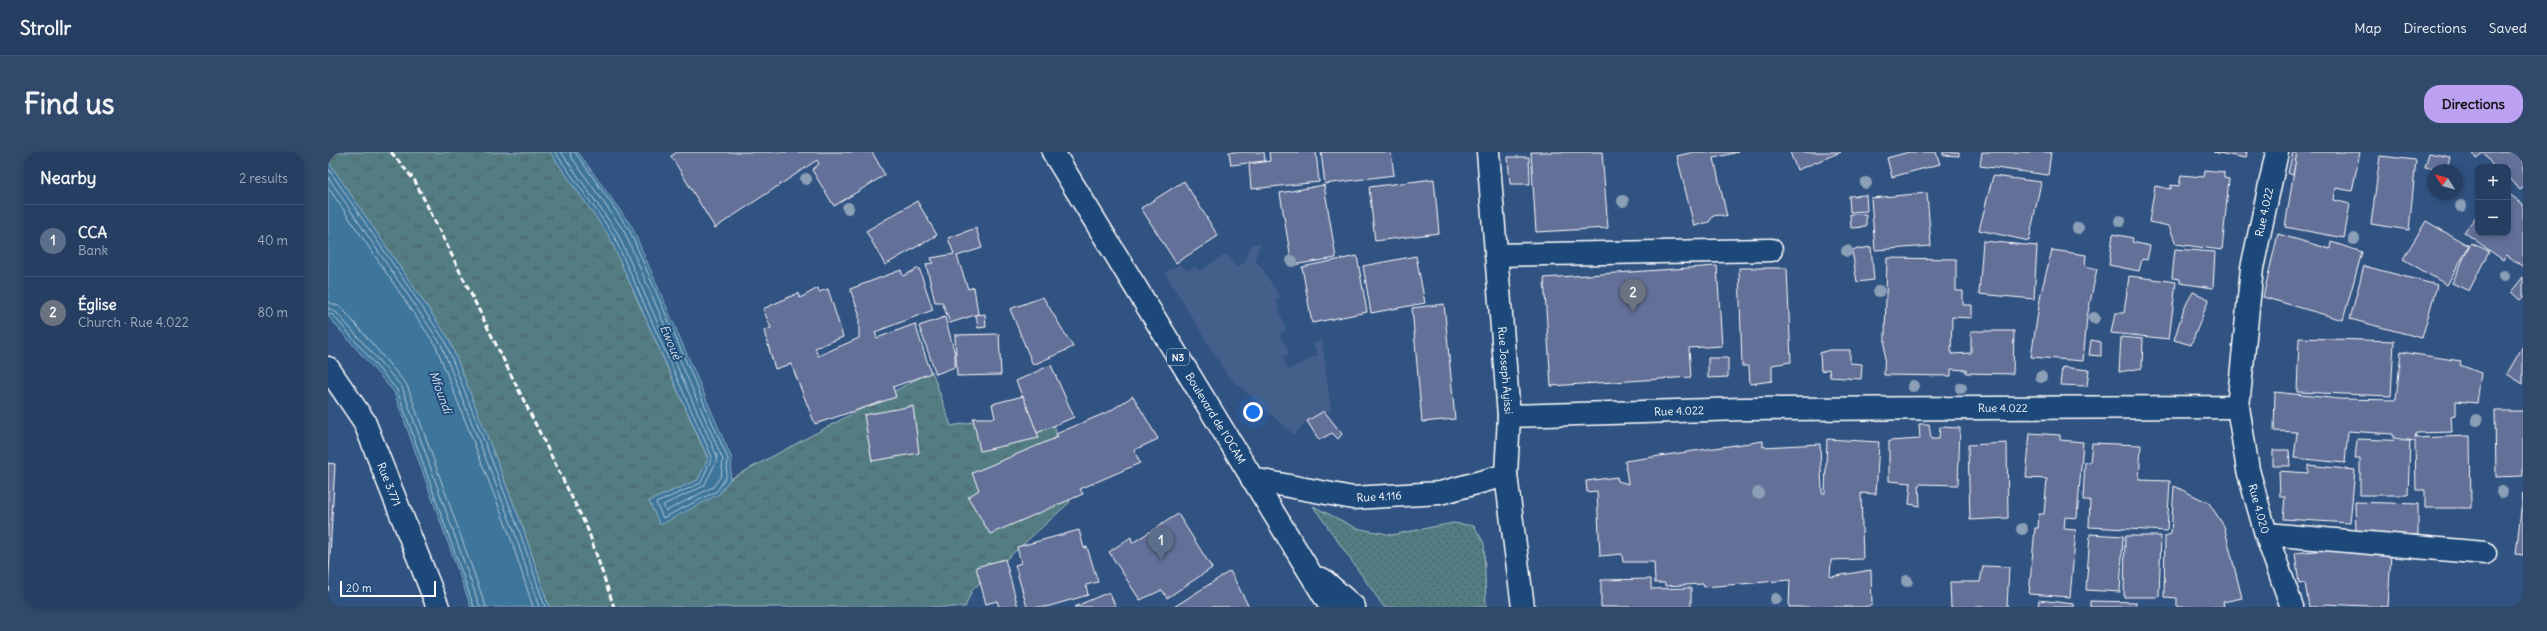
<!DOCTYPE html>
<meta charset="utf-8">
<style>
body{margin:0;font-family:Delius,sans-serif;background:#31496b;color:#f1f3f6}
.controls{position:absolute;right:12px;top:12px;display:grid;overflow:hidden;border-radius:8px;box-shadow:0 2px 6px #0003}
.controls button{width:36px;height:36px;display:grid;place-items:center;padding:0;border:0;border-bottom:1px solid #425777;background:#253e62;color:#f1f3f6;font:20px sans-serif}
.compass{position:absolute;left:2099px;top:12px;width:36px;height:36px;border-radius:50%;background:#253e62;box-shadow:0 2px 6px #0003;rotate:307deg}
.scale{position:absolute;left:12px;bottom:10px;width:96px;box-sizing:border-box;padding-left:4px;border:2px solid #fff;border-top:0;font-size:11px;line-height:14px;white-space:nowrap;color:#fff;-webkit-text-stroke:3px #1f4a7a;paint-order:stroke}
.you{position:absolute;left:925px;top:260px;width:14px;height:14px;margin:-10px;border:3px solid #fff;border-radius:50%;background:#1a73e8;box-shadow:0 0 0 6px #1a73e833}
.badge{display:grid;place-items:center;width:26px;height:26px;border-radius:50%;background:#bca0f2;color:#fff;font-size:13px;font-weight:700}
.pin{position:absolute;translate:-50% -33px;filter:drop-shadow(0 1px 2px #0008)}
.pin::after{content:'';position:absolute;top:21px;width:14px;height:12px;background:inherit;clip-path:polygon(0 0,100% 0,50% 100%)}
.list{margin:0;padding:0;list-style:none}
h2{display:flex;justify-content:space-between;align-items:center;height:52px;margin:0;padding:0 16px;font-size:17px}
h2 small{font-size:13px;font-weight:400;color:#a3aebe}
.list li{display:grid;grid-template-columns:26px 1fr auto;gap:12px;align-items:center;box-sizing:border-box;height:72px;padding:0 16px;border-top:1px solid #425777}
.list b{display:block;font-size:15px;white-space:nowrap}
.list p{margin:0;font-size:13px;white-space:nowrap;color:#a3aebe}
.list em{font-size:13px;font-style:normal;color:#a3aebe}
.map{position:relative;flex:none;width:2195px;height:455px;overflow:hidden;border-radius:16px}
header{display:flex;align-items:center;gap:24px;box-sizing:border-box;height:56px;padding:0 20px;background:#253e62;border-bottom:1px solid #425777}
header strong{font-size:19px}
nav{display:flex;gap:22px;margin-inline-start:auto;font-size:14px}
.intro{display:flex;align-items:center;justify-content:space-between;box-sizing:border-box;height:96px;padding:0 24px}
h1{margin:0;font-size:28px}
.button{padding:10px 18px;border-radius:16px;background:#bca0f2;color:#111;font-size:14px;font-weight:700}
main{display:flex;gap:24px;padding:0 24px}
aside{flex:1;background:#253e62;border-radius:16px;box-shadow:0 2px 6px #0003}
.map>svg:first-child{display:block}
.built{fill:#445e8b}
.grass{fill:url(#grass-tufts);stroke:#a8bdc1}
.garden{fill:url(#garden-dots);stroke:#a8bdc1}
.water{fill:#3e759b;stroke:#8bacc3}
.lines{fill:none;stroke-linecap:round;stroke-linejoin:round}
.shore{stroke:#b2c8d7;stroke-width:1}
.building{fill:#636f98;stroke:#fff}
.minor-casing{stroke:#fff;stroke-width:25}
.major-casing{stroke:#fff;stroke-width:25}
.highway-casing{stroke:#fff;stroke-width:25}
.minor{stroke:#1f4a7a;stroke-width:22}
.major{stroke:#1f4a7a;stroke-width:22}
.highway{stroke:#1f4a7a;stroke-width:22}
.rail{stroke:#fff;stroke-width:3;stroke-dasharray:6 3;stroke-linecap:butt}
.tree{fill:#8b9fb6}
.labels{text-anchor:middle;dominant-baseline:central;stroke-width:4;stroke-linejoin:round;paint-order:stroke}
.shield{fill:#1f4a7a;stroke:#bcc9d7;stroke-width:1}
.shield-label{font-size:10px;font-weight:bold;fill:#fff}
.street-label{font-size:11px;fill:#fff;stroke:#1f4a7a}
.water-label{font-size:12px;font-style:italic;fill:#d8e3eb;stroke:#1f4a7a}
</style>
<header>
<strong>Strollr</strong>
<nav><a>Map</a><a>Directions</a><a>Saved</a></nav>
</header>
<div class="intro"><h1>Find us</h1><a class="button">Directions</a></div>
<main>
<aside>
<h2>Nearby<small>2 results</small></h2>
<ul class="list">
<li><span class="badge" style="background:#5c6f8a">1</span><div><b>CCA</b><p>Bank</p></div><em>40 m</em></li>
<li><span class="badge" style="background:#6b7280">2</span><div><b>Église</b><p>Church · Rue 4.022</p></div><em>80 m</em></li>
</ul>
</aside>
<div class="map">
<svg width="2195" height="455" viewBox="0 0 2195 455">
<defs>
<pattern id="grass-tufts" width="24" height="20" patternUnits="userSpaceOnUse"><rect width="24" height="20" fill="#527b83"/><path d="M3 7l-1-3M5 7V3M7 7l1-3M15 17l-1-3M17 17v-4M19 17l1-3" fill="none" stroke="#4f6165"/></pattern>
<pattern id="garden-dots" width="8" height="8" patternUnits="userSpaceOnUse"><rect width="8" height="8" fill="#527b83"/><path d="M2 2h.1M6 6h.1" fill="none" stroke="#4f6165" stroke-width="1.8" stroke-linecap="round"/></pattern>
</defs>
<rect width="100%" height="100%" fill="#315382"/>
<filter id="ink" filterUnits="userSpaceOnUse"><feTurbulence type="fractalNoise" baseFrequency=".025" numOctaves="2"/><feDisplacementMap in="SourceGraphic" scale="8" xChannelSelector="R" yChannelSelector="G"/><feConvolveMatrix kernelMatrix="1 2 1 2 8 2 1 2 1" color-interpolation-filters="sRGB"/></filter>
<g filter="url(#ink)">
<!-- built -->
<path class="built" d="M932,91L927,109L934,116L952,145L948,148L958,178L951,182L962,201L955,205L960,218L990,203L985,192L994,187L1003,259H996L979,269L966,283L899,223L837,121L852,112L860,118L867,115L872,119L898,102L909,115L917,110L923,93Z"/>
<!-- grass -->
<path class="grass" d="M0,0H222L281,84L380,307L370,328L321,349L326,360L391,342L402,327L604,219L623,274L723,256L742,350L644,438L637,455H221L195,376L121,187L0,9Z"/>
<!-- garden -->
<path class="garden" d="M985,354L1028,376L1064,383L1125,371L1146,374L1156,391L1158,455H1056Z"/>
<!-- water -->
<g class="water">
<path d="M222,0H250L304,75L404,307L402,327L391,342L332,373L321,349L370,328L380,306L281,84Z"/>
<path d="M0,9L121,187L195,376L221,455H143L66,240L0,164Z"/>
</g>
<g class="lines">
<!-- shore -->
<g class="shore">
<path d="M227,0L285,82L384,305L373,331L328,351L335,366L389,339L398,325L400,307L301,77L247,0"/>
<path d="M233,0L289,80L389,304L388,310L376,334L335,353L338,359L385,335L393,324L395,308L296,79L244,6L242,0"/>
<path d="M0,16L117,189L191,378L217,455"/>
<path d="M0,25L113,192L186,379L211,455"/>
<path d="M0,35L108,194L181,381L205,455"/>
<path d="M0,150L13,155L79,233L158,455"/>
<path d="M0,156L8,160L74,235L152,455"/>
<path d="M0,162L5,163L69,238L146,455"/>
</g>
</g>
<!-- building -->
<g class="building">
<path d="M349,0H544L557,23L506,54L484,18L491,12L489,8L387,76L343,4Z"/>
<path d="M901,0H936L937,9L903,13Z"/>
<path d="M941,0H988L991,30L923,37L921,12L942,9Z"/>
<path d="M993,0H1063L1066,23L997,32Z"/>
<path d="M1203,0H1274L1280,76L1208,80Z"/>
<path d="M1366,0H1410L1386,6L1399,65L1392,63L1385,64L1381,70L1366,74L1349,4Z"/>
<path d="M1462,0H1513L1469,18Z"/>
<path d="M1581,0H1608L1612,12L1564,25L1559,6Z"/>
<path d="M1615,0H1631V4L1615,3Z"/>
<path d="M1654,0H1723L1720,23L1652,14Z"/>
<path d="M1885,0H1919L1918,6Z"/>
<path d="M1965,0H1970L1965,23L1960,21Z"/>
<path d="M1969,0H2032L2024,39L2008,36L2006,48L2022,52L2016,86L1957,75Z"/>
<path d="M2145,0H2195V36L2192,38L2180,24V15H2166L2155,1L2148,6Z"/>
<path d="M2101,1L2122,5L2119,18L2097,15Z"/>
<path d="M2052,4L2088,8L2081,78L2043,72Z"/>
<path d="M1180,5H1201L1202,32H1182Z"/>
<path d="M1877,18L1896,20V26L1901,27L1894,98L1848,92L1841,74L1821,70L1827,34L1843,37V33L1851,34L1853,23L1876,25Z"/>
<path d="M1665,24L1713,30L1701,89L1651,78Z"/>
<path d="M1106,27L1111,81L1047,89L1041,35Z"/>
<path d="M856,29L890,84L848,111L813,56Z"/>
<path d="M996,33L1008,106L964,113L952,41Z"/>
<path d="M1599,41L1603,94L1547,98L1543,46Z"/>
<path d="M2180,41L2195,52V115L2179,103L2175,108L2136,80L2150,62V81H2180Z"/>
<path d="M1538,43L1539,59L1522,60L1521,44Z"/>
<path d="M589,49L609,83L557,113L538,79Z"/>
<path d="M1522,62H1538V75L1523,76Z"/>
<path d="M2098,69L2141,94L2119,133L2075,107Z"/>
<path d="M648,76L654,96L629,104L640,137L646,135L650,162L622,171L614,150H607L598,112L605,111L603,106L626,102L620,86Z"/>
<path d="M1785,82L1805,86L1804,90L1822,94L1819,108L1814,107L1811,119L1781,113Z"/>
<path d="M1950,82L2002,97L2003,90L2034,100L2015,168L1935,145Z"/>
<path d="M1655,89L1709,94L1706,147L1651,142Z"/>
<path d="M2143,91L2161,99L2141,139L2124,131Z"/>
<path d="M1543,95L1546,128L1529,130L1524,98Z"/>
<path d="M1847,97L1887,100L1885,136L1852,131V127L1844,126Z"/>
<path d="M1724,98L1758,103L1757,114L1769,117L1759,165L1755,209L1703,205L1713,141Z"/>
<path d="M1029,104L1039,160L984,171L974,115Z"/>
<path d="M1088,104L1097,151L1043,161L1035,114Z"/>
<path d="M1559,106L1628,107V139H1635V153H1644V166L1624,165L1623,202L1643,201V179H1686L1685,222L1638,221V218L1623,217V224L1556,223Z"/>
<path d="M1389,114L1394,194L1361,196L1363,225L1223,234L1216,126Z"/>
<path d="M2036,114L2109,133L2094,186L2022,167Z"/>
<path d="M591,116L605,158L547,180L549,186L587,172L603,221L565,235L568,245L487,272L463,212L447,217L436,179L443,176L435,157L470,141L472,146L490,136L491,140L500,137L515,185L487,196L490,204L531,186V161L522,137L573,118L575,124Z"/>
<path d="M1411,116H1459L1463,210L1444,213V229L1422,232L1421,214H1414Z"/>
<path d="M1801,124L1848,130L1841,187L1783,181L1787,161H1796Z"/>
<path d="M2195,125V145L2192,148L2183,140Z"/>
<path d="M1865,140L1881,147L1863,193L1846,188L1856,156Z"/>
<path d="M715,145L745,195L705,213L682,157Z"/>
<path d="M1116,152L1127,267L1094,270L1084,156Z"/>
<path d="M657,162L658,175L650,176L648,163Z"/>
<path d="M617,165L627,202V215L608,222L591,174Z"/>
<path d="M671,182L673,223L629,224L627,183Z"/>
<path d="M1793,185L1815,187L1814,216L1791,220Z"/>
<path d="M1971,186L2066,189L2063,244L1969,240Z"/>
<path d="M1763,188L1773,190V204L1761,203Z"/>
<path d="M2195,194V232L2179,222Z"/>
<path d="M1501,198H1522V211L1534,212L1533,227L1502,225L1501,217L1493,219L1492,201Z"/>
<path d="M2073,200L2133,209L2132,213L2153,221L2149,251L2128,249V263L2123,264L2124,280L2088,281L2087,286L2142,284L2143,356H2097V338H2088L2087,289L2065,286V282L2020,279L2017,311L1966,306L1969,280L1946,279L1947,240L2011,247L2068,248Z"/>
<path d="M1380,206H1400V225L1380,226Z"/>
<path d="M723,213L746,265L709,281L688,229Z"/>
<path d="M1734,215L1761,218L1759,234L1732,233Z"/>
<path d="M695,244L711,286L652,299L645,266H667L664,252Z"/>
<path d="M805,244L830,287L806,298L812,311L752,337L755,342L662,382L640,345L651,338L644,321L730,285L728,282L782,259Z"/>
<path d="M585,254L591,301L544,309L536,263Z"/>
<path d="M996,259L1014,282L1010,287L1004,281L991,288L979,269Z"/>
<path d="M2167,259H2195V324L2168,325Z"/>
<path d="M1591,272H1601L1603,287H1611L1612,275L1632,276L1630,333L1591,332L1592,354L1581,352L1583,331L1561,329V289L1592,287Z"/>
<path d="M1702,281L1732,283V288L1755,290L1749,366L1737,365L1736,377L1748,378L1742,445L1701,442L1707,376H1710L1711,362H1716L1719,327L1698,326Z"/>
<path d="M1499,287L1551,290L1548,342L1533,341L1535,407L1503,408L1502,425L1543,418L1544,453L1536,455H1461L1462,428L1376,435L1375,432L1337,434V431H1327L1326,410H1295L1294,402L1272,404L1269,339L1259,340L1258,329L1289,325L1290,329L1300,332L1297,309L1435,289V295L1492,292L1494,341H1497Z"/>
<path d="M2029,287L2082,289L2080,343H2032V307H2027Z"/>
<path d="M1679,291L1680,366L1642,368L1640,293Z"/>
<path d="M1764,291L1813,293L1811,328L1842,329L1839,379L1761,375L1762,348H1755L1757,310H1762Z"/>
<path d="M1945,298H1961L1962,314H1945Z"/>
<path d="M0,311L7,312L0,439Z"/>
<path d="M1980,313L2027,318L2022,371L1955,367L1957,345H1952L1951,319L1980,321Z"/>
<path d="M1846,334L1881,351L1896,374L1914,446L1895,450L1896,455H1849V446L1836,445L1837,384L1843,382Z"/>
<path d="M2195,341V403L2188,402Z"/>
<path d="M2027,350L2090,352V383L2028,382Z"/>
<path d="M850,362L884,416L839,446L834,438L812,448L781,400L803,385L804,391Z"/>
<path d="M751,378L756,396L759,395L770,430L758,433L760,443L718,455H699L687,413L693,411L689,395Z"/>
<path d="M1762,382L1795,384L1792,440L1758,438Z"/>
<path d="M1797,384H1833L1831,445H1796Z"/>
<path d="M1997,398L2063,400L2060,455L1996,452V455H1981L1977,431L1971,432L1967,401Z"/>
<path d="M677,407L690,455H671L669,449L658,452L648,415Z"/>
<path d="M1655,414L1681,415L1679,455H1623L1622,430H1652Z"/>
<path d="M902,419L921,455H846Z"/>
<path d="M1323,427V437L1363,436V455H1273V428Z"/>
<path d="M781,440L788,455H746Z"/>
<path d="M1711,448L1746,452V455H1710Z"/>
<path d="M1762,449L1808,450V455H1762Z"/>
</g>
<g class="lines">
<defs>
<g id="minor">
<path d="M1168,103L1443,98"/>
<path id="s1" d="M1910,255L1920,318L1938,382L1964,455"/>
<path id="s2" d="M1181,264L1415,257L1910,255L1924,116L1949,0"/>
<path id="s3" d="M924,327L1025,346L1112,341L1178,323"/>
<path d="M1938,382L2157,401"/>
</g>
<g id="major">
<path id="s4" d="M1160,0L1181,264L1178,323L1195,455"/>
<path id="s5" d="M0,216L36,269L110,455"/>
</g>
<g id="highway">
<path id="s6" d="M725,0L1003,455"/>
<path d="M994,427L1026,455"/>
</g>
</defs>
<!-- minor casing -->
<use href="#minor" class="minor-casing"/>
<!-- major casing -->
<use href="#major" class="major-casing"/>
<!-- highway casing -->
<use href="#highway" class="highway-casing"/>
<!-- minor -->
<use href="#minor" class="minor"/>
<!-- major -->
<use href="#major" class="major"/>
<!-- highway -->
<use href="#highway" class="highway"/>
<!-- rail -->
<path class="rail" d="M63,0L87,29L260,378L286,455"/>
</g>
<!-- trees -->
<g class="tree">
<circle cx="478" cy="27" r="6"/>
<circle cx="1538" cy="31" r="6"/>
<circle cx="1295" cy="49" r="6"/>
<circle cx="2133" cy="54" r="6"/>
<circle cx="520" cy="56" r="6"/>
<circle cx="1792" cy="69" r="6"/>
<circle cx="1750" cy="76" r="6"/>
<circle cx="2026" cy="87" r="6"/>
<circle cx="1519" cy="99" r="6"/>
<circle cx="964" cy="109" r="6"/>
<circle cx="2176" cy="124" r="6"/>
<circle cx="1551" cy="139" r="6"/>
<circle cx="1766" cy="166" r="6"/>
<circle cx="1713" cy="225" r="6"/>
<circle cx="1585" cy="234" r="6"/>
<circle cx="1633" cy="236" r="6"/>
<circle cx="2149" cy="268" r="6"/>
<circle cx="2174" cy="340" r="6"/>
<circle cx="1430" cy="341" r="6"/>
<circle cx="1694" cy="377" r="6"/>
<circle cx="1579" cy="429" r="6"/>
<circle cx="1448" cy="447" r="6"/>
</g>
</g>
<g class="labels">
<!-- shield labels -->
<rect class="shield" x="839" y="197" width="22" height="16" rx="3"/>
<g class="shield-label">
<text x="850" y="205">N3</text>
</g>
<!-- street labels -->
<g class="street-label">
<text stroke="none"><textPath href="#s2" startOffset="926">Rue 4.022</textPath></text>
<text stroke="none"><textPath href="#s4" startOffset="219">Rue Joseph Ayissi</textPath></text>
<text stroke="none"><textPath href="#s2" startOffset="494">Rue 4.022</textPath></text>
<text stroke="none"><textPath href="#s2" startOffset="170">Rue 4.022</textPath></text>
<text stroke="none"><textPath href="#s6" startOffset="312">Boulevard de l'OCAM</textPath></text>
<text stroke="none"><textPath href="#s5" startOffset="132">Rue 3.771</textPath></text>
<text stroke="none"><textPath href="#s3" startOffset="129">Rue 4.116</textPath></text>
<text stroke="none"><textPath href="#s1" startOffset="104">Rue 4.020</textPath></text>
</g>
<!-- water labels -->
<g class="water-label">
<text transform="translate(343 190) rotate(67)">Ewoué</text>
<text transform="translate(113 240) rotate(70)">Mfoundi</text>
</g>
</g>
</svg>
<div class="controls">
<button>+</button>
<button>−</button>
</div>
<svg class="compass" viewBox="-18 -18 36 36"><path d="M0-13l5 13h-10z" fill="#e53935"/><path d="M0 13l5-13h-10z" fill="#a3aebe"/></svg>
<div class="scale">20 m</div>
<div class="you"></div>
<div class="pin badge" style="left:833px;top:408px;background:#5c6f8a">1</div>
<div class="pin badge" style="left:1305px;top:160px;background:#6b7280">2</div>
</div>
</main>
